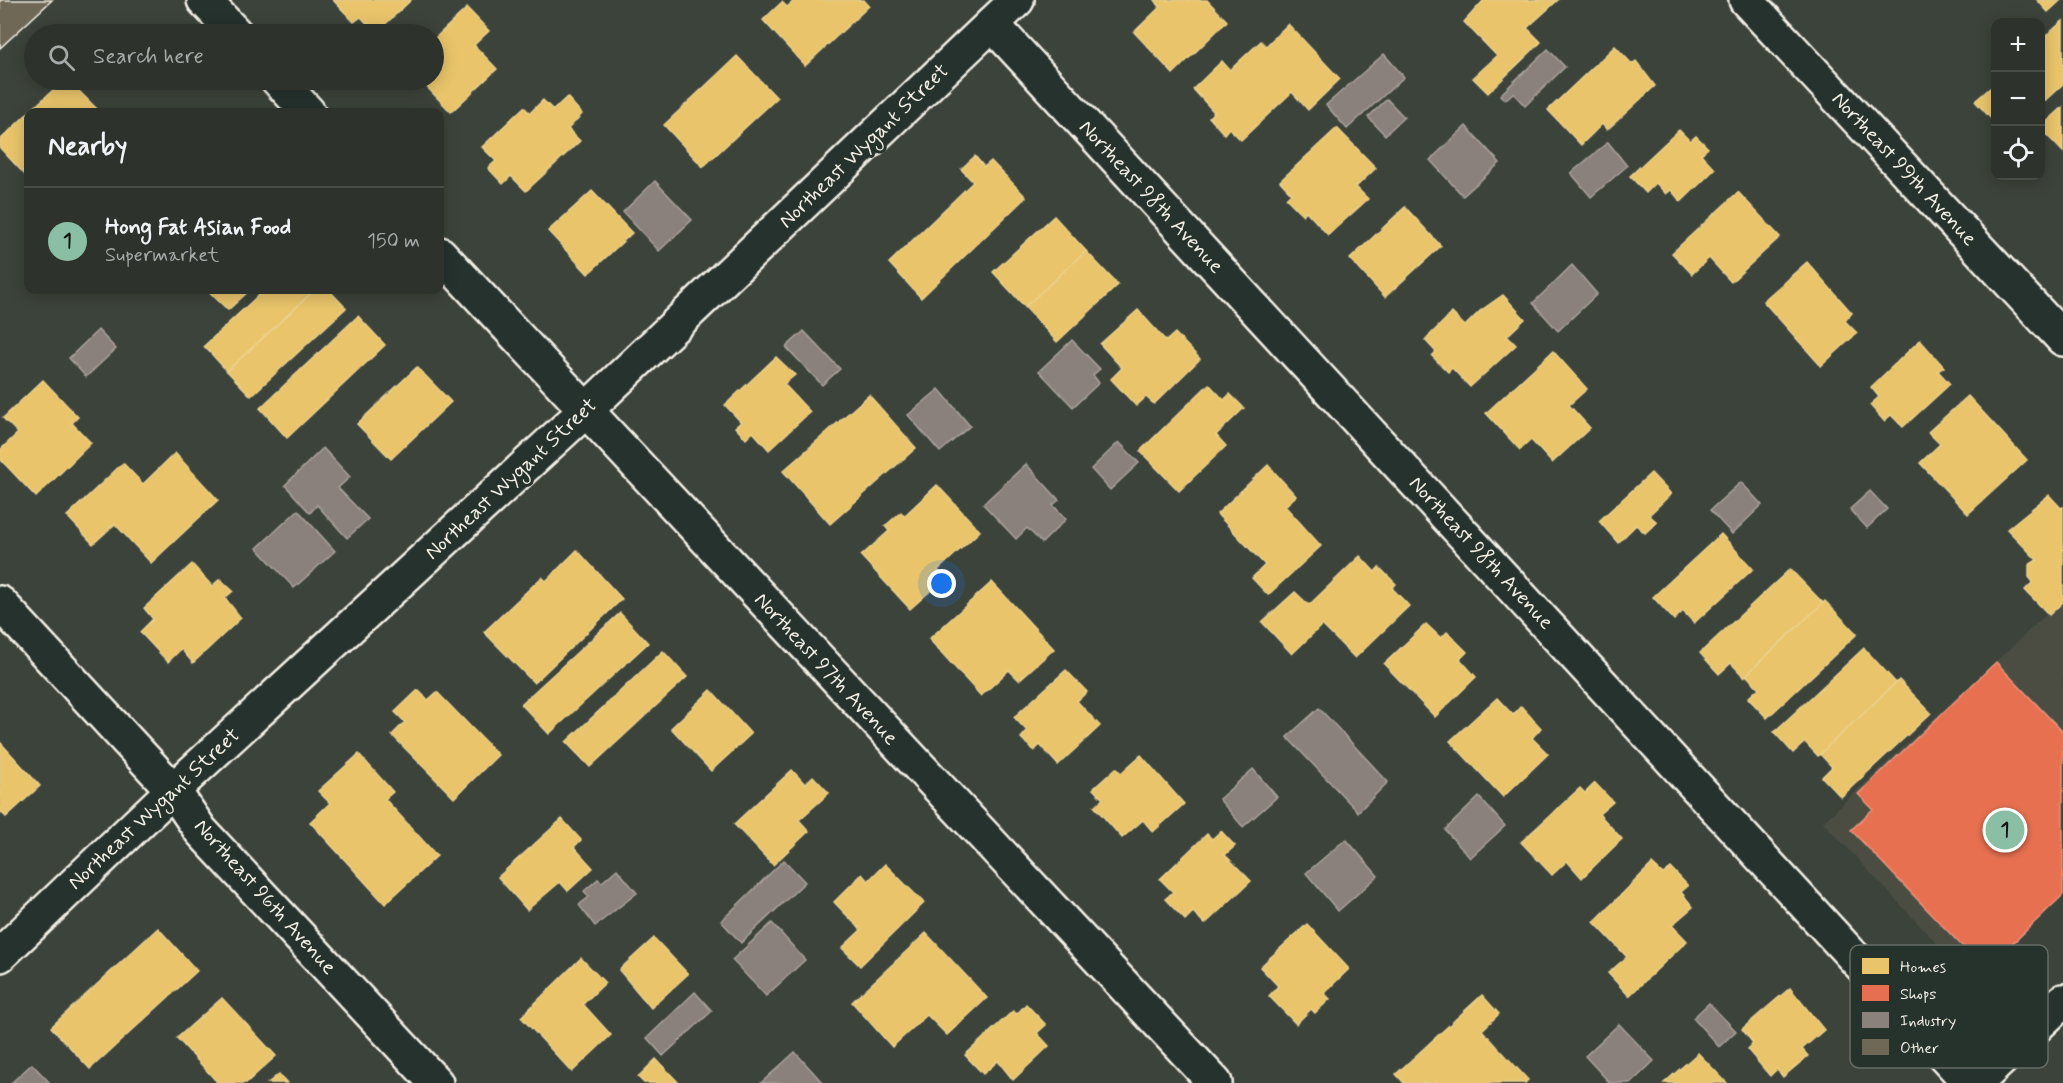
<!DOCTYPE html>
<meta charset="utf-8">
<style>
body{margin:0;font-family:Mynerve,sans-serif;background:#393e38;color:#f1f3f6}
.controls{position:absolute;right:18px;top:18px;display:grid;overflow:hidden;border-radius:12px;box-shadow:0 3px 15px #0003}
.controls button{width:54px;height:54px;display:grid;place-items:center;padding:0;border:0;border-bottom:2px solid #484d48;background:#2d322c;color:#f1f3f6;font:30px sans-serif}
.you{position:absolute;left:942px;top:584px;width:21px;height:21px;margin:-15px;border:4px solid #fff;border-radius:50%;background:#1a73e8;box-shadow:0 0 0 9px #1a73e833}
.badge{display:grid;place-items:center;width:39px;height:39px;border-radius:50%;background:#8abfa5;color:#111;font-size:20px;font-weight:700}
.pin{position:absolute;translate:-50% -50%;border:3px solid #fff;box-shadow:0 2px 6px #0006}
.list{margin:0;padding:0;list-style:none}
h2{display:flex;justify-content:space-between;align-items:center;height:78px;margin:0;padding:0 24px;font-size:26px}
h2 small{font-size:20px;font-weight:400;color:#a7aaa9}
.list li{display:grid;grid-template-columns:39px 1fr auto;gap:18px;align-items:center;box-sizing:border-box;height:108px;padding:0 24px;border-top:2px solid #484d48}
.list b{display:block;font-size:22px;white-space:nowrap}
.list p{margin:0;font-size:20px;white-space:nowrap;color:#a7aaa9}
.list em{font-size:20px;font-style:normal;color:#a7aaa9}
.icon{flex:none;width:33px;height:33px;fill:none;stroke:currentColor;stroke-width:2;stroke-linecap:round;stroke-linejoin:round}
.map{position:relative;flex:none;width:2063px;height:1083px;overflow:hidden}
.search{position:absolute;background:#2d322c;box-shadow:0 3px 15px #0003;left:24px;top:24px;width:420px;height:66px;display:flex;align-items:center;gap:15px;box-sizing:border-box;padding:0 21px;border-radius:33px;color:#a7aaa9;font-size:22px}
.panel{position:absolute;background:#2d322c;box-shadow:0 3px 15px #0003;left:24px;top:108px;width:420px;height:186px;border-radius:12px}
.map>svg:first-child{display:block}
.built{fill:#4b4e43}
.homes{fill:#e9c46a;stroke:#ecd290;stroke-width:1.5}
.shops{fill:#e76f51;stroke:#eb967e;stroke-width:1.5}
.industry{fill:#8a817c;stroke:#aaa39c;stroke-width:1.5}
.building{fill:#6f6857;stroke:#f4f1e8;stroke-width:1.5}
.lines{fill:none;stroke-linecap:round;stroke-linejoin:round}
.minor-casing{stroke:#f4f1e8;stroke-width:38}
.tertiary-casing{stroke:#f4f1e8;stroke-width:38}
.minor{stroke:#26332d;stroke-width:33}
.tertiary{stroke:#26332d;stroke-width:33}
.labels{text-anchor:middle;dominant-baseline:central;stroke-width:6;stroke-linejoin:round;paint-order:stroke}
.street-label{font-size:21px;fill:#f4f1e8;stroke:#26332d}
.key{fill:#26332d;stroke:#646c65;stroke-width:1.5}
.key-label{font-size:16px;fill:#f4f1e8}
</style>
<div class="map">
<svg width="2063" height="1083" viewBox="0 0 2063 1083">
<rect width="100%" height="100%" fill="#3c433a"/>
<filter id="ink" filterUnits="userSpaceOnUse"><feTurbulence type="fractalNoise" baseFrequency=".0167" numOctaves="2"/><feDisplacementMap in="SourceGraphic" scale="12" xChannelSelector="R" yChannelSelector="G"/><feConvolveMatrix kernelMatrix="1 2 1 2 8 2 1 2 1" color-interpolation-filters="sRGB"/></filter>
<g filter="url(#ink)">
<!-- built -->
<path class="built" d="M2063,599V896L1972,981L1823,822Z"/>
<!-- homes -->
<g class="homes">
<path d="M333,0H411L376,33L361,17L354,22Z"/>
<path d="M795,0H864L869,6L805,66L763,20L782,2L787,7Z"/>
<path d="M1207,0L1227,21L1173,74L1134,32L1160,7L1155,0Z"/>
<path d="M1484,0H1558L1527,28L1541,42L1488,93L1473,78L1497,56L1464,22Z"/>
<path d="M2037,0H2061L2048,12Z"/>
<path d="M467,8L489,31L474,45L497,69L451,112L420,80H434V39Z"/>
<path d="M2063,21V84L2040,105V41Z"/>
<path d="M1288,24L1340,79L1308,110L1292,92L1241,140L1229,128L1224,134L1209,117L1214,112L1193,89L1222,61L1230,70L1261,41L1266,46Z"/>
<path d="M1615,46L1632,64L1636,61L1655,86L1607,130L1602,124L1581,145L1548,110Z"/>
<path d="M737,56L777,98L703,167L664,125Z"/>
<path d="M64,80H68L100,112H29Z"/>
<path d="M1996,83V124L1975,101Z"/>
<path d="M567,97L582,114L568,129L580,141L526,191L511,176L503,184L488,168L496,161L482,147L524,107L530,113L543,100L553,110Z"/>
<path d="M2063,107V152L2040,128Z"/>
<path d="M28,113V178L0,148V140Z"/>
<path d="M1337,128L1376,168L1356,187L1368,199L1328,235L1306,211L1303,215L1286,198L1291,193L1280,181Z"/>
<path d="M1679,130L1690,141L1696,136L1708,148L1701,154L1715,169L1681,202L1671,190L1666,194L1656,183L1646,193L1630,176Z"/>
<path d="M975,156L984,167L991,161L1026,197L921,298L889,263L973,182L961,169Z"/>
<path d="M592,191L632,233L588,274L548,231Z"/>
<path d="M1738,192L1780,237L1731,282L1709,258L1692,274L1672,253Z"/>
<path d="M1405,207L1441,246L1385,297L1350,259Z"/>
<path d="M1054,216L1086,251L1025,307L993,272Z"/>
<path d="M1086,251L1118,285L1057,342L1025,307Z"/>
<path d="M1807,262L1852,313L1845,321L1857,333L1821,366L1763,301Z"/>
<path d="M207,290H250L228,310Z"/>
<path d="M264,290H315L227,371L204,346Z"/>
<path d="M315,290H329L346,308L251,396L227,371Z"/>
<path d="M1503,295L1525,319L1507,336L1516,345L1470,387L1452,368L1448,372L1432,356L1436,352L1425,340L1452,313L1465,326L1480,311Z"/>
<path d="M1138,310L1166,341L1175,333L1200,359L1154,404L1146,397L1136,406L1111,379L1122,368L1100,344Z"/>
<path d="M358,316L385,345L287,438L260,408Z"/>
<path d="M1920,340L1944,367L1938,371L1950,384L1903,427L1891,415L1884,421L1870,405L1879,397L1871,387Z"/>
<path d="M1553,351L1587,389L1569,405L1590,428L1552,463L1531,440L1520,450L1486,413Z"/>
<path d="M776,357L795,375L784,384L810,412L769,450L753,432L746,439L735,427L741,422L725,405Z"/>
<path d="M417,367L451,402L391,459L357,424Z"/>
<path d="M43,380L78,417L72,423L91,443L36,497L0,459V450L18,433L3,418Z"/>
<path d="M1209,384L1224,400L1230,394L1244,408L1216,435L1226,446L1179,491L1140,451Z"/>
<path d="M869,395L916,448L830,524L783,471Z"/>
<path d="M1968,396L2027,460L1968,514L1920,463L1940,444L1928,432Z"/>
<path d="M175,453L218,500L151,563L115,524L93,544L67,516L123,463L143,484Z"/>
<path d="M1268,465L1296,496L1285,506L1321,546L1268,595L1252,578L1265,565L1217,514Z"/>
<path d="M1651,473L1671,494L1649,515L1657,522L1645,533L1636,525L1618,543L1599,521Z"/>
<path d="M937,485L980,531L938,570L945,578L910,609L861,556L889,531L885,526L901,512L904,516Z"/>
<path d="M2049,495L2061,508L2063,507V602L2049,615L2025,590L2033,582L2029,577V565L2037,560L2007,529Z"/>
<path d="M1721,534L1753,569L1694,623L1683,611L1674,620L1653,597Z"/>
<path d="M577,550L622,599L534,683L484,632L542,577L546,581Z"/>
<path d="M1360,556L1375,572L1379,567L1396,584L1392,588L1409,606L1355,658L1322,625L1292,654L1262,622L1295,592L1309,605Z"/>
<path d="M192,564L212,586L220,579L233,591L225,598L241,618L193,663L181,649L168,662L140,632L153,619L144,608Z"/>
<path d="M1790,569L1823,603L1744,677L1731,663L1719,674L1700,653Z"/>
<path d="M992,582L1054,649L1019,680L1009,670L981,696L929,639Z"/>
<path d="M1825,601L1857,634L1767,718L1748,698L1759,688L1746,675Z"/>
<path d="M620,613L648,643L549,734L521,704Z"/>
<path d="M1426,624L1441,638L1447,632L1467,652L1460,659L1476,677L1435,717L1384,664Z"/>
<path d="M1864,648L1896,683L1818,756L1805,742L1793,753L1774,732Z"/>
<path d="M663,651L687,677L590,767L566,742Z"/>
<path d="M1066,670L1087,692L1077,701L1100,726L1058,765L1040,745L1034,751L1021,738L1027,731L1014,717Z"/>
<path d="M1899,680L1931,713L1841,797L1822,777L1832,767L1820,754Z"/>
<path d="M418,690L428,700L437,692L498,755L454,798L392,735L405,722L395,712Z"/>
<path d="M711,690L751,734L711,771L671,728Z"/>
<path d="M1497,698L1513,715L1521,706L1541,728L1532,738L1548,754L1503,797L1450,741Z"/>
<path d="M0,742L40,786L6,817L0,811Z"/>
<path d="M359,754L393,792L385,799L437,856L385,904L310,822L330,803L318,791Z"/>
<path d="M1141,755L1184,804L1153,832L1143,820L1122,838L1094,806L1103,799L1093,789L1116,768L1121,773Z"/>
<path d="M792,770L805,784L813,776L829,793L799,820L809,831L773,865L734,824Z"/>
<path d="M1595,783L1613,802L1599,814L1622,839L1582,878L1567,861L1552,875L1521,842L1580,788L1585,793Z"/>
<path d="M562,819L581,840L574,847L593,868L568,891L560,882L527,910L498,877Z"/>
<path d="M1221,831L1235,846L1225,855L1251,881L1205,924L1193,912L1185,920L1165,899L1173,892L1160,879L1207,834L1212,839Z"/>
<path d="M885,864L924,903L860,966L842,948L861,930L834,902L862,874L868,881Z"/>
<path d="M1652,864L1663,874L1671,868L1688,886L1681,892L1693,907L1672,925L1687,941L1629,996L1608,973L1627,957L1594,922Z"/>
<path d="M1307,924L1349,969L1324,993L1330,999L1315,1013L1311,1009L1296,1024L1269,996L1278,986L1260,967Z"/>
<path d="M158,928L197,971L90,1069L51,1027Z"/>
<path d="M926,933L987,998L947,1035L927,1015L892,1047L852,1002Z"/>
<path d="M654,938L688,974L651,1008L619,970Z"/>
<path d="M581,958L605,983L583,1004L611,1035L572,1072L521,1017Z"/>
<path d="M1790,988L1824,1030L1802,1049L1808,1056L1783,1077L1777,1069L1770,1076L1747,1049L1753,1043L1742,1029Z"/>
<path d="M1482,995L1499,1014L1482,1030L1528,1080L1525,1083H1404L1396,1074Z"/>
<path d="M222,998L276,1056L246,1083H218L177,1038Z"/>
<path d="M1026,1004L1046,1025L1037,1033L1049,1046L1013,1080L998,1061L983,1074L965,1055L1013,1011L1017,1014Z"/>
<path d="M1698,1053L1727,1083H1664Z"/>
<path d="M656,1059L679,1083H644L638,1077Z"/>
<path d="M279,1074L287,1083H268Z"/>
</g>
<!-- shops -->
<path class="shops" d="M1996,662L2063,732V895L1985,970L1851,830L1873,809L1858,794Z"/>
<!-- industry -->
<g class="industry">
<path d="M1548,49L1565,67L1525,106L1513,93L1505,100L1500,95Z"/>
<path d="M1384,54L1404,77L1347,129L1326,105Z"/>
<path d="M1387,99L1404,117L1385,135L1368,117Z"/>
<path d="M1466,126L1500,163L1463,196L1430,160Z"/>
<path d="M1608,142L1627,166L1591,197L1571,173Z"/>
<path d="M655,181L692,220L659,251L623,212Z"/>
<path d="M1572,265L1597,294L1558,331L1533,303Z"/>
<path d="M98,330L116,349L86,377L69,358Z"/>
<path d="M804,331L840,369L822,385L786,347Z"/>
<path d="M1072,340L1100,369L1093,375L1099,383L1073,407L1039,371Z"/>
<path d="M939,389L970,426L940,452L908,415Z"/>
<path d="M1119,442L1139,463L1110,490L1091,469Z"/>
<path d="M323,448L350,477L338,488L368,519L347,538L317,505L310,513L285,485Z"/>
<path d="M1026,464L1059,500L1053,505L1066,519L1042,543L1027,528L1016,539L983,504Z"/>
<path d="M1741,482L1762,505L1732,534L1710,510Z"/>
<path d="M1870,491L1887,509L1867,528L1850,509Z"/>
<path d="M298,510L335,551L294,588L257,548Z"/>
<path d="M1319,708L1388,782L1358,812L1287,737Z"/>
<path d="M1253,769L1277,797L1243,827L1219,799Z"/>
<path d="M1479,797L1505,826L1470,858L1445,830Z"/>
<path d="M1346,839L1378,876L1338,911L1306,873Z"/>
<path d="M784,860L805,882L741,943L721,921Z"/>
<path d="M617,869L637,893L595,926L579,905L589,897L584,891L598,879L602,882Z"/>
<path d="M772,923L805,960L766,996L732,960Z"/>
<path d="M695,992L712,1011L663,1056L647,1038Z"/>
<path d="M1709,1003L1736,1031L1719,1047L1693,1018Z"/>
<path d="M1619,1024L1654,1061L1631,1083H1610L1585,1056Z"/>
<path d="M795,1052L823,1083H761Z"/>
<path d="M32,1064L50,1083H11Z"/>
</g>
<!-- building -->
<path class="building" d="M0,0H52L0,48Z"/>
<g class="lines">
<defs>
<g id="minor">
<path d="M204,0L236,34"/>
<path d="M1746,0L2063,339"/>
<path d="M992,24L1970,1083"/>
<path d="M278,80L308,112"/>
<path d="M440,254L1215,1083"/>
<path d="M0,603L173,790L201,831L436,1083"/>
<path d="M0,955L173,790L585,411L1017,0"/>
</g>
<path id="tertiary" d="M1976,1083L2063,1001"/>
</defs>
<!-- minor casing -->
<use href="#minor" class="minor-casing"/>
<!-- tertiary casing -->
<use href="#tertiary" class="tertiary-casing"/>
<!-- minor -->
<use href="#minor" class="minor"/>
<!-- tertiary -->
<use href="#tertiary" class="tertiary"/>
</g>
</g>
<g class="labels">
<!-- street labels -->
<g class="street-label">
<text transform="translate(864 146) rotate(-44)">Northeast Wygant Street</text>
<text transform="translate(1904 169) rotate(47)">Northeast 99th Avenue</text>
<text transform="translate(1151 197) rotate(47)">Northeast 98th Avenue</text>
<text transform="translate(511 479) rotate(-43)">Northeast Wygant Street</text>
<text transform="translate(1481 553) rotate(47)">Northeast 98th Avenue</text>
<text transform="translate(826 669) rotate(47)">Northeast 97th Avenue</text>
<text transform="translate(154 809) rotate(-43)">Northeast Wygant Street</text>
<text transform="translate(265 897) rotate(48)">Northeast 96th Avenue</text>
</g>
</g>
<!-- legend -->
<rect x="1850" y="945" width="198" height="123" rx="9" class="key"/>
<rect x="1862" y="958" width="27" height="16" fill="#e9c46a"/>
<rect x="1862" y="985" width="27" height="16" fill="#e76f51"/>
<rect x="1862" y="1012" width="27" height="16" fill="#8a817c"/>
<rect x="1862" y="1039" width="27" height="16" fill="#6f6857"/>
<g class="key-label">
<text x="1900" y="972">Homes</text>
<text x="1900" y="999">Shops</text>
<text x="1900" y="1026">Industry</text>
<text x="1900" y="1053">Other</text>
</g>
</svg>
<div class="controls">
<button>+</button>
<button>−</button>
<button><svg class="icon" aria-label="locate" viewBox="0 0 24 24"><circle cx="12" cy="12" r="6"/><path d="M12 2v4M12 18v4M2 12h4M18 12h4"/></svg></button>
</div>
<div class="you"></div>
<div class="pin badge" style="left:2005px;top:830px">1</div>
<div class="search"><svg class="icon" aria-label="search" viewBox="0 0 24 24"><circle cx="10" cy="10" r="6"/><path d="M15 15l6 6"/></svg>Search here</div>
<section class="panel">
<h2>Nearby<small></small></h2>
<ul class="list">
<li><span class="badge">1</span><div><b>Hong Fat Asian Food</b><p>Supermarket</p></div><em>150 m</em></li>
</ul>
</section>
</div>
